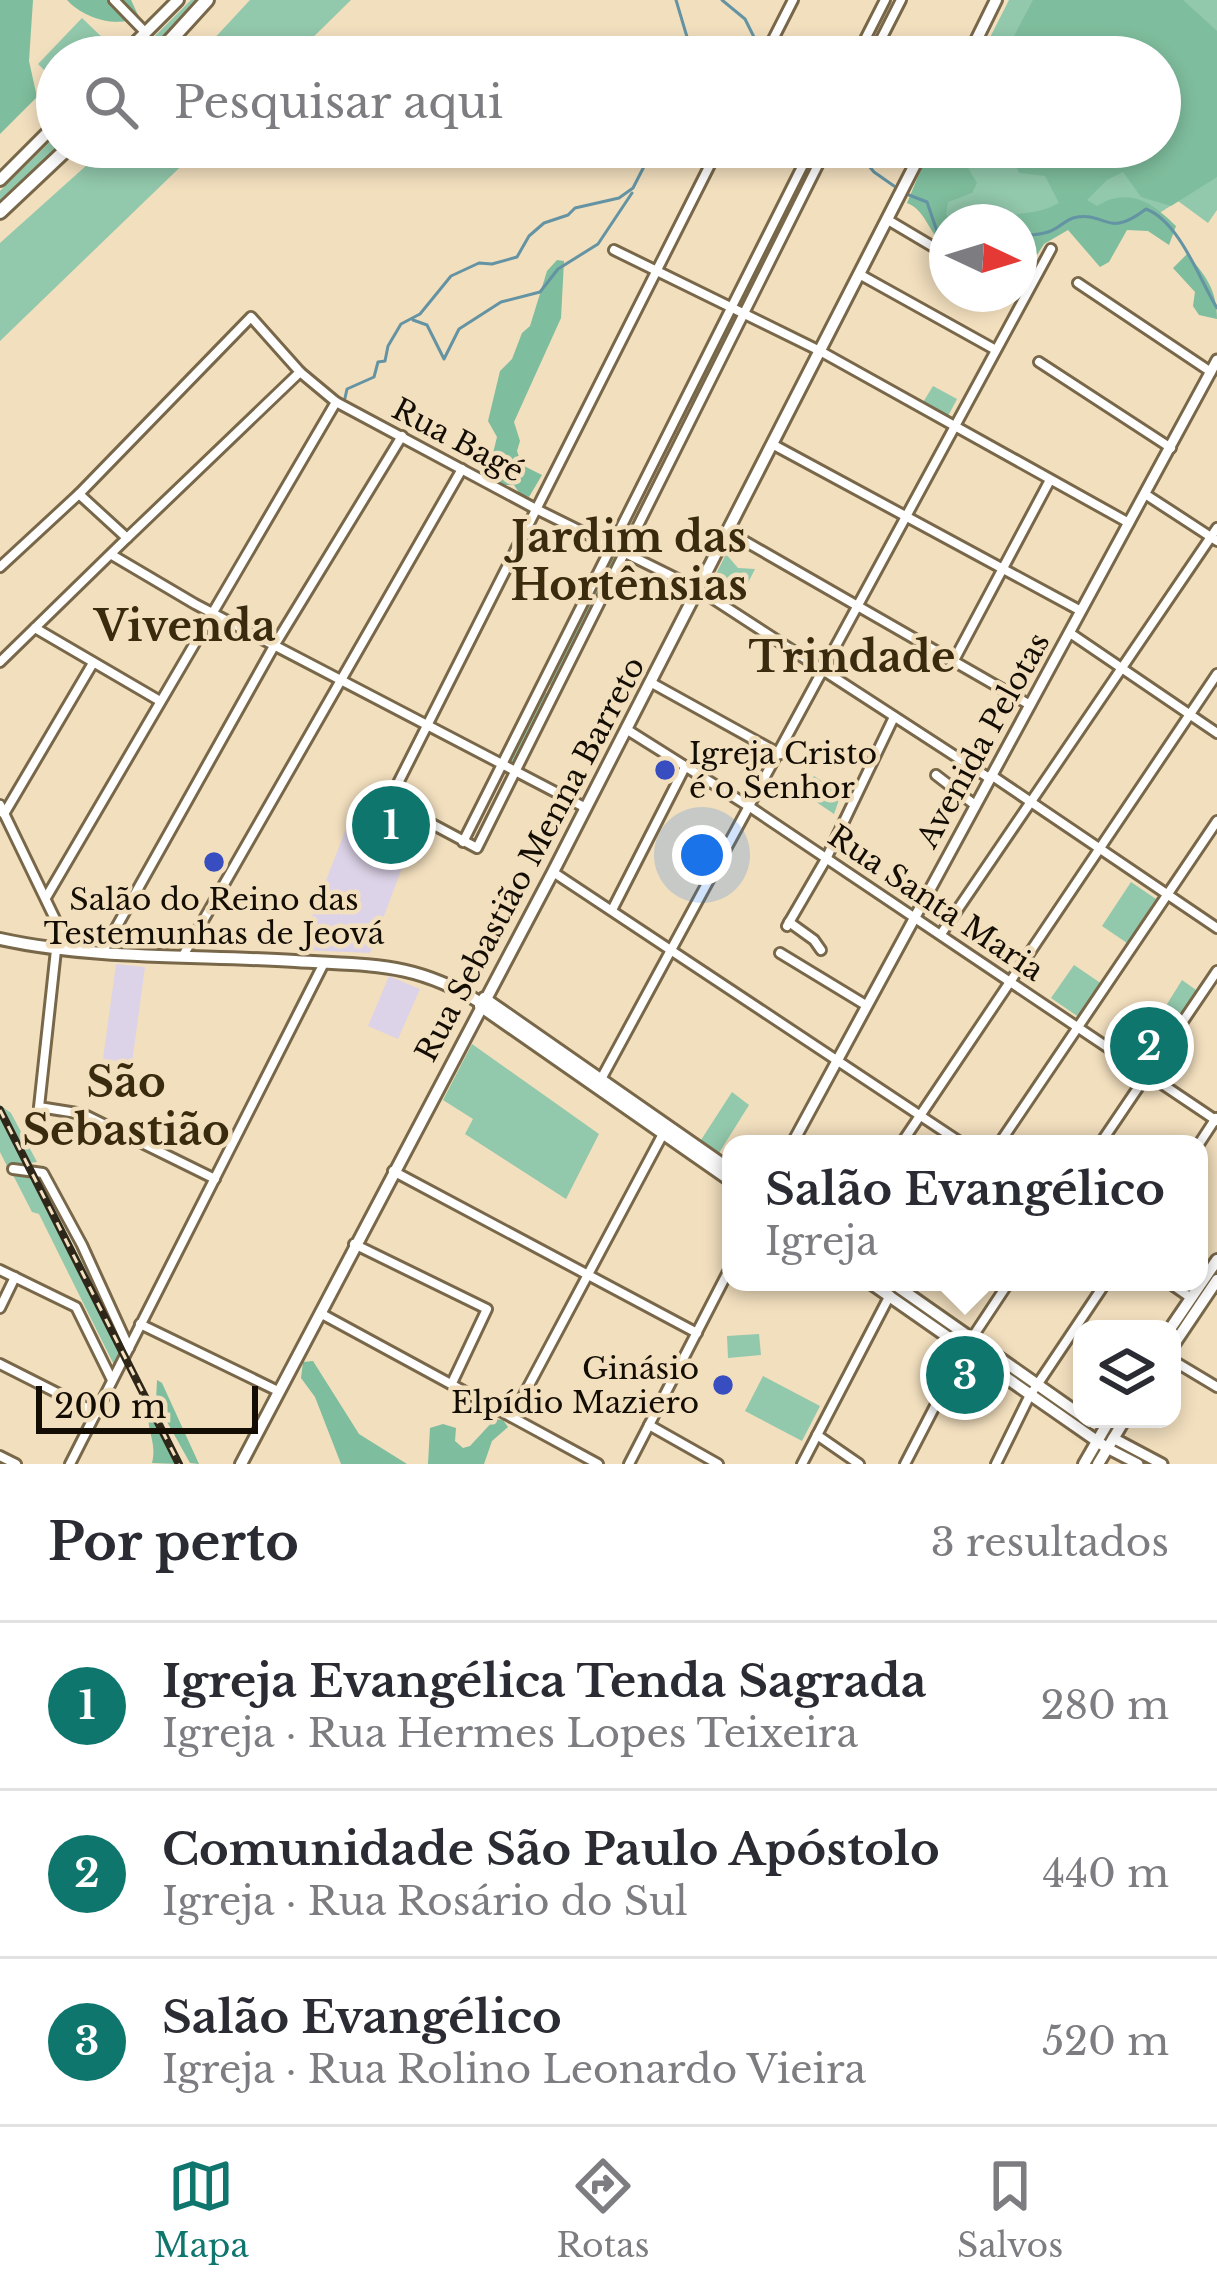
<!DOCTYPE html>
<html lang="pt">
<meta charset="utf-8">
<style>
body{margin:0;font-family:"Libre Baskerville",serif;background:#f7f7f7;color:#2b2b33}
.controls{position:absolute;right:36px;bottom:36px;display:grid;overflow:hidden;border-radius:24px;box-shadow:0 6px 18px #0003}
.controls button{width:108px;height:108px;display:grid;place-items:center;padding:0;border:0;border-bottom:3px solid #e1e1e2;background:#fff;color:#2b2b33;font:60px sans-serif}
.compass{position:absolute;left:929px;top:204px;width:108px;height:108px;border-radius:50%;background:#fff;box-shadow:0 6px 18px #0003;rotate:94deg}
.scale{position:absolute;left:36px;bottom:30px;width:222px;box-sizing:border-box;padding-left:12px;border:6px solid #130d03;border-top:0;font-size:33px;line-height:42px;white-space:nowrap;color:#130d03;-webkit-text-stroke:9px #f2dfbe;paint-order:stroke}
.you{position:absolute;left:702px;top:855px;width:42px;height:42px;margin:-30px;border:9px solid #fff;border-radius:50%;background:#1a73e8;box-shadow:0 0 0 18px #1a73e833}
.badge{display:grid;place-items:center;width:78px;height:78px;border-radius:50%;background:#0f766e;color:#fff;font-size:39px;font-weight:700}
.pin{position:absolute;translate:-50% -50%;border:6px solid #fff;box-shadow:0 3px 12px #0006}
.popup{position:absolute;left:722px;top:1135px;width:486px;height:156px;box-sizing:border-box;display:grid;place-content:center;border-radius:24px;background:#fff;filter:drop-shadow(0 3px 9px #0005);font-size:39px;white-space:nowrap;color:#7c7c81}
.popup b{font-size:45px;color:#2b2b33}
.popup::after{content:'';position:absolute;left:50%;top:100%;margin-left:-24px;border:24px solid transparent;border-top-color:#fff}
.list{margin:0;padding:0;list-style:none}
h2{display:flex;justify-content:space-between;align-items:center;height:156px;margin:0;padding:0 48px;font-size:51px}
h2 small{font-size:39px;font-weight:400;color:#7c7c81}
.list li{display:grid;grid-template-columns:78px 1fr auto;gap:36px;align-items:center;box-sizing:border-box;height:168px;padding:0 48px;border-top:3px solid #e1e1e2}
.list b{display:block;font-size:45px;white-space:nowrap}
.list p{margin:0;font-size:39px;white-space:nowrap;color:#7c7c81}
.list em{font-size:39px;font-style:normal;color:#7c7c81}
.icon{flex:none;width:66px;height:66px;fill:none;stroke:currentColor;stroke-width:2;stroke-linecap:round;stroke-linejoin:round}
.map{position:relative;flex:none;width:1217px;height:1464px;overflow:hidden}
.search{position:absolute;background:#fff;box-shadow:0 6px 18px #0003;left:36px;right:36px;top:36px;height:132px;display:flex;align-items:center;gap:30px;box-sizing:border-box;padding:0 42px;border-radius:66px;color:#7c7c81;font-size:45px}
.sheet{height:660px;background:#fff}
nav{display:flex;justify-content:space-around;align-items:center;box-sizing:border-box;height:168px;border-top:3px solid #e1e1e2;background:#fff;font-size:33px;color:#7c7c81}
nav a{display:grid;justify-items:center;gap:6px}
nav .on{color:#0f766e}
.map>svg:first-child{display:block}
.commercial{fill:#ddd3e8}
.green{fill:#92c8ac}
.forest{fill:#7ebd9d}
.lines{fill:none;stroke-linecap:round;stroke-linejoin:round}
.stream{stroke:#6493a3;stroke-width:3}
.minor-casing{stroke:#786749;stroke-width:14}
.tertiary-casing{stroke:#786749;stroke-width:15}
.secondary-casing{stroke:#786749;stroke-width:16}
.trunk-casing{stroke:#786749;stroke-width:18}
.minor{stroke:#fff;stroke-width:8}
.tertiary{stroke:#fff;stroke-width:9}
.secondary{stroke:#fff;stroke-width:10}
.trunk{stroke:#fff;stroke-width:12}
.rail-casing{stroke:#2e2619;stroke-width:8}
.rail{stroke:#f2dfbe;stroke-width:3;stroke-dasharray:9;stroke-linecap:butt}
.poi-dot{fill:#384dc0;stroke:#f2dfbe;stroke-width:4.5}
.labels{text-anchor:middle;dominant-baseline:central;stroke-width:9;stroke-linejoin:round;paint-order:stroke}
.street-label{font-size:30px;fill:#130d03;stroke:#f2dfbe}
.poi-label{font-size:30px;fill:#130d03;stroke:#f2dfbe;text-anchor:start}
.district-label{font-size:42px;font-weight:bold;fill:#3a2b0e;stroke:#f2dfbe}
</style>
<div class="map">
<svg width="1217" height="1464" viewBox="0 0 1217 1464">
<rect width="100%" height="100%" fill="#f2dfbe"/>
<!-- commercial -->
<g class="commercial">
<path d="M349,821L411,844L370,953L299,950Z"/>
<path d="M116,964L145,967L132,1063L103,1059Z"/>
<path d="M389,976L420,989L398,1039L368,1026Z"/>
</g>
<!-- green -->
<g class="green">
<path d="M191,0H203L149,57H134Z"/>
<path d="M250,0H351L293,57H197Z"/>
<path d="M1009,0H1217V210L1208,223L1178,201L1158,214L947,222L918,184L936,147H1160V57H980Z"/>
<path d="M82,18L109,44L97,57H57V83L38,64Z"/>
<path d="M57,135V147L0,203V191Z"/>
<path d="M107,147H201L0,341V243Z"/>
<path d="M816,147H824L744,308L737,304Z"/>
<path d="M733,313L740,316L694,406L688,402Z"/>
<path d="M933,386L957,399L947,418L922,404Z"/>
<path d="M611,554L618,558L554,687L547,683Z"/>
<path d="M726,554L738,568L755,569L744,591L715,576Z"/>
<path d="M543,691L550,695L515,764L508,760Z"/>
<path d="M814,776L841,794L834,814L803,793Z"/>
<path d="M1131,882L1156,899L1127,943L1102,926Z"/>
<path d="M1074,965L1102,984L1080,1018L1051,998Z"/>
<path d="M1182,980L1196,990L1178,1018L1164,1009Z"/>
<path d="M472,1044L599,1134L566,1199L465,1134L473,1119L443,1100Z"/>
<path d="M732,1092L749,1105L719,1153L701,1140Z"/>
<path d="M0,1105L11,1113L37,1162L7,1166L0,1152Z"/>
<path d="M13,1175H37L123,1343L114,1365L39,1214L32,1212Z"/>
<path d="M759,1334L761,1355L728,1358L727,1336Z"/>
<path d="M763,1376L820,1406L802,1441L745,1411Z"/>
</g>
<!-- forest -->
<g class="forest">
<path d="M0,0H33L29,61L37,97L0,134Z"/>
<path d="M67,0H131L139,17C116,29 82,17 67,0Z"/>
<path d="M1033,0H1183L1217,31V177L1171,206L1141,197L1123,172L1107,180L1087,200L1097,206C1129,186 1153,203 1176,226L1169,245L1148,231L1127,230L1109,262L1100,267L1068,230L1044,244L1035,258L1029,257L1032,249L1019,245V222H987C1017,209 1031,218 1059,203L1045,176L1019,173L1009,147H1160V57H1003Z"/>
<path d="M929,150L952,166L968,168L977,183L972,193L948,202L946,214L952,222H947V245C929,238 928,211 907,203Z"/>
<path d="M1187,254C1206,276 1217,290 1217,319L1199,315L1193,306L1195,292L1173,268Z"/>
<path d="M557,260L564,261L561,318L514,422L520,441L517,451L522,465L542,475L529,497L520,494L514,485H499L488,473L497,437L488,421L500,371L512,359L522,333L530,326L547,271Z"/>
<path d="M313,1361L359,1434L407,1464H341L315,1397L301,1378L303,1362Z"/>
<path d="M157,1380L162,1383L199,1464L190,1463L156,1402Z"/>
<path d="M149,1405L179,1464L152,1463C158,1443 144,1426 149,1405Z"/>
<path d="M495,1419L503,1420L508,1427L492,1441L484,1464H428L430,1428L443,1424L456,1428L455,1441L463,1448L470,1446Z"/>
</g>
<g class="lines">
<!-- stream -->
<g class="stream">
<path d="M676,0L693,57"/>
<path d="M722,0L745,19L763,55"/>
<path d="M853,147L874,172L894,186"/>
<path d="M909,195L927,202L939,237L947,243"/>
<path d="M1019,236C1028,235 1039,235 1048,232C1057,230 1064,221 1073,218C1107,210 1106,240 1146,209C1180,222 1200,281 1217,308"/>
<path d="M413,320L427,325L444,359L459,329L501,302L540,292L558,269L598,244L632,193"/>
<path d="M345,398L347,389L374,377L378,362L385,361L388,346L401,324L420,314L451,276L479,263L492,264L517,257L529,236L544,223L568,215L575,208L619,198L633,188L654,147"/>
</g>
<defs>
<g id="minor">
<path d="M114,0L145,32"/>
<path d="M764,57L793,0"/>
<path d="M856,57L885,0"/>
<path d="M872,57L901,0"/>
<path d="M719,147L389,801L477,848L827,147"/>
<path d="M888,220L947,255"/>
<path d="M614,250L820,351L1129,523"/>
<path d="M859,274L994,349"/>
<path d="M1078,283L1211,372"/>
<path d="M1039,362L1171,448"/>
<path d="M300,372L336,402L536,509L698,589L989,778"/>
<path d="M772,444L1081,611"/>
<path d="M79,494L251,317L300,372L127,538"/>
<path d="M1145,494L1217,541"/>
<path d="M727,531L1030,705"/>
<path d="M112,555L195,604L586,808"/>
<path d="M0,567L79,494L127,538L0,662"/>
<path d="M35,628L160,701"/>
<path d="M1070,633L1217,733"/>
<path d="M952,664L1050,480"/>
<path d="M650,682L780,754"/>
<path d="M626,729L750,807L1217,1121"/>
<path d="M936,775L975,805"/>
<path d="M991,775L1217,928"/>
<path d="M0,805L70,950"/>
<path d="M4,814L93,663"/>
<path d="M463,842L812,147"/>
<path d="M553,872L963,1144"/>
<path d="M47,896L336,402"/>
<path d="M612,910L685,767"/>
<path d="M789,922L814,940L821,950"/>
<path d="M787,926L826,859L894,717"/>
<path d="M941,934L1217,528"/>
<path d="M56,950L39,1107L83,1114L215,1179"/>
<path d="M103,951L274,646L402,436"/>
<path d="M780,953L864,1004"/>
<path d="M184,954L462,469"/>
<path d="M600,1081L1051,249"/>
<path d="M901,1144L1217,674"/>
<path d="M999,1144L1217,821"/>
<path d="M1100,1144L1217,971"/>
<path d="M1199,1144L1216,1118"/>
<path d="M13,1169L43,1173L82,1245L129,1348"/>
<path d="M393,1171L697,1333"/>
<path d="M354,1244L487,1309L452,1383"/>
<path d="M0,1270L76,1307L112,1380"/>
<path d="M1168,1282L1191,1298"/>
<path d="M0,1308L15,1277"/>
<path d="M320,1313L598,1464"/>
<path d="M140,1324L278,1391"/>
<path d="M1172,1360L1217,1387"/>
<path d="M0,1364L97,1413"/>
<path d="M512,1417L664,1132"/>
<path d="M649,1425L718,1464"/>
<path d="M817,1435L859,1464"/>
<path d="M0,1456L16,1464"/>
<path d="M70,1464L324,963"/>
<path d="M629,1464L731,1266"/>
<path d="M802,1464L890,1295"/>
<path d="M905,1464L964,1350L1009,1282"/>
<path d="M996,1464L1029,1397L1106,1282"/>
</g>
<g id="tertiary">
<path d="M792,1144L1217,360"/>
<path d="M1113,1438L1162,1464"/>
<path d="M1107,1448L1138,1464"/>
</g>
<g id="secondary">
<path d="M121,57L178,0"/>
<path d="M968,57L996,0"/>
<path d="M0,180L57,123"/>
<path d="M0,939C95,960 198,955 295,961C371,966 413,961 481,1003"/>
<path d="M484,998L731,1170"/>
<path d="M480,1006L731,1181"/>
<path d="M869,1282L1107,1448"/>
<path d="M891,1282L1082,1416"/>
<path d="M1170,1329L1217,1260"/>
<path d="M1172,1347L1217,1280"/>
<path d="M241,1464L553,872L924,147"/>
<path d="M1084,1464L1110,1419"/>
<path d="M1098,1464L1125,1419"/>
</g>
<g id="trunk">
<path d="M155,57L207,0"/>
<path d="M0,212L69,147"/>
</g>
</defs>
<!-- minor casing -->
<use href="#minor" class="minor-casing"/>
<!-- tertiary casing -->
<use href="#tertiary" class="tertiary-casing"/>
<!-- secondary casing -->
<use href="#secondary" class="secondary-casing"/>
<!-- trunk casing -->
<use href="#trunk" class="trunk-casing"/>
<!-- minor -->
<use href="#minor" class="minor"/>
<!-- tertiary -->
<use href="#tertiary" class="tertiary"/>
<!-- secondary -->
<use href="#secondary" class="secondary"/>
<!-- trunk -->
<use href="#trunk" class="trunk"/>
<defs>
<path id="rail" d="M0,1110L179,1464"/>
</defs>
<!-- rail casing -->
<use href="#rail" class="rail-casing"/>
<!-- rail -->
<use href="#rail" class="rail"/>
</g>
<!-- markers -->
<g class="poi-dot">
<circle cx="665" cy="770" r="12"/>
<circle cx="214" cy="862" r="12"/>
<circle cx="723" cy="1385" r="12"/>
</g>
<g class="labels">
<!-- street labels -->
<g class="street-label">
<text transform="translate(458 440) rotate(28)">Rua Bagé</text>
<text transform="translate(983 740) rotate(-61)">Avenida Pelotas</text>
<text transform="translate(530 859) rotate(-62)">Rua Sebastião Menna Barreto</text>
<text transform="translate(936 903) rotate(34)">Rua Santa Maria</text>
</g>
<!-- poi labels -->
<g class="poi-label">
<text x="689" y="753">Igreja Cristo<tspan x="689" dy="34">é o Senhor</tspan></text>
<text x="214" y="899" text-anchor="middle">Salão do Reino das<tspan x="214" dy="34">Testemunhas de Jeová</tspan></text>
<text x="699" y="1368" text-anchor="end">Ginásio<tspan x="699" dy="34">Elpídio Maziero</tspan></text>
</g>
<!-- district labels -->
<g class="district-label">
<text x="629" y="537">Jardim das<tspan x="629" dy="48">Hortênsias</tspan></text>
<text x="185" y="626">Vivenda</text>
<text x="852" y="657">Trindade</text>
<text x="126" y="1082">São<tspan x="126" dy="48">Sebastião</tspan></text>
</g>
</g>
</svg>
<div class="controls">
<button><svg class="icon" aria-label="layers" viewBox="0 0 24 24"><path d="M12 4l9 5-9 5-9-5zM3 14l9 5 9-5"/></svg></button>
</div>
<svg class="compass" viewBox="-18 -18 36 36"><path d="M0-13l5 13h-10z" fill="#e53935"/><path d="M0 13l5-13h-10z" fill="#7c7c81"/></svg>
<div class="scale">200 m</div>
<div class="you"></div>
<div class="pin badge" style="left:391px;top:825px">1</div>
<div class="pin badge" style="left:1149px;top:1046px">2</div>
<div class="pin badge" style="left:965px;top:1375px">3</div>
<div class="popup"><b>Salão Evangélico</b>Igreja</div>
<div class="search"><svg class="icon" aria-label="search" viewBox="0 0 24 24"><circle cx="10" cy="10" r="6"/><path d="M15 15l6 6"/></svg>Pesquisar aqui</div>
</div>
<section class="sheet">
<h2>Por perto<small>3 resultados</small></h2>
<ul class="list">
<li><span class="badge">1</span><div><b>Igreja Evangélica Tenda Sagrada</b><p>Igreja · Rua Hermes Lopes Teixeira</p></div><em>280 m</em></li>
<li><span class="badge">2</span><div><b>Comunidade São Paulo Apóstolo</b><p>Igreja · Rua Rosário do Sul</p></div><em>440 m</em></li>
<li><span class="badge">3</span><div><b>Salão Evangélico</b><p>Igreja · Rua Rolino Leonardo Vieira</p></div><em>520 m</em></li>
</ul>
</section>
<nav>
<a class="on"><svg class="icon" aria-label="map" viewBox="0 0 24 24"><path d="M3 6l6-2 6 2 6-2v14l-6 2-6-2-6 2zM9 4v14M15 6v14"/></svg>Mapa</a>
<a><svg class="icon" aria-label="directions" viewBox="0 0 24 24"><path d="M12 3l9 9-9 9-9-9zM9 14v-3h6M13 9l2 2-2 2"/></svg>Rotas</a>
<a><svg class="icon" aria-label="saved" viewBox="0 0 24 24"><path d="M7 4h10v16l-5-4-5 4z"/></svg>Salvos</a>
</nav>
